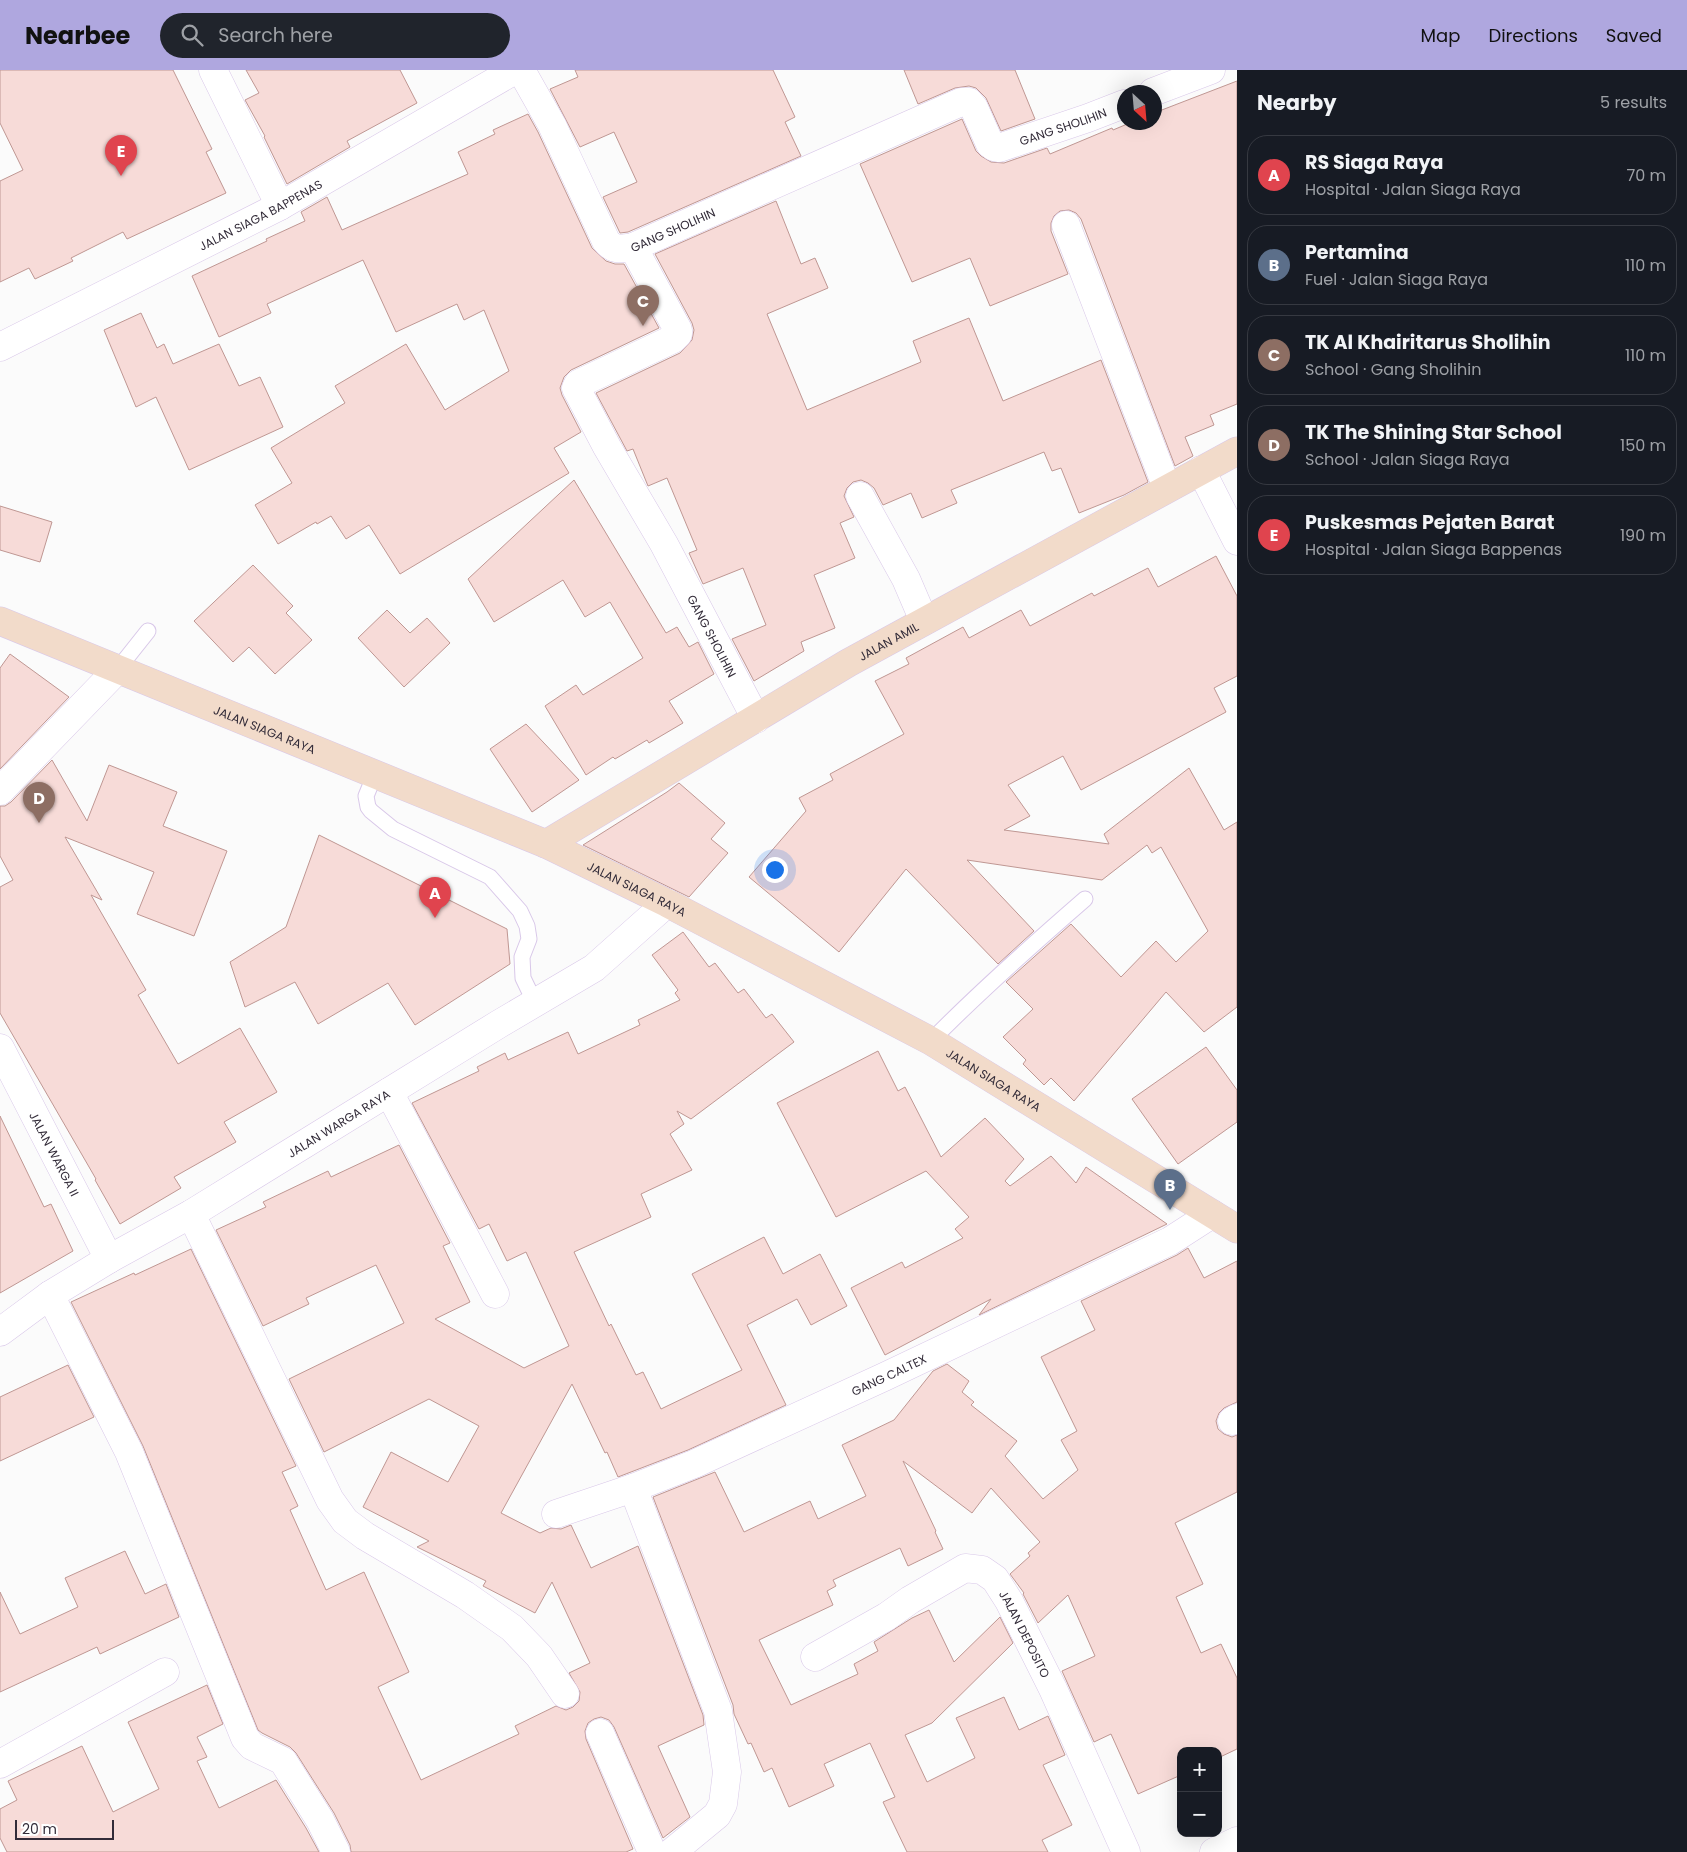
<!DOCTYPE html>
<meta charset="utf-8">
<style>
body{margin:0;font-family:Poppins,sans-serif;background:#20242c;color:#f1f3f6}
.controls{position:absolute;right:15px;bottom:15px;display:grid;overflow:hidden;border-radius:10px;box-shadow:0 5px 20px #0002}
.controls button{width:45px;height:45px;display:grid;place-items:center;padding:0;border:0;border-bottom:1px solid #363941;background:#171b24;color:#f1f3f6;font:25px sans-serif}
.compass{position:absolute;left:1117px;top:15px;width:45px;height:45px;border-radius:50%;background:#171b24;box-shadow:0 5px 20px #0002;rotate:154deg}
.scale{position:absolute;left:15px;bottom:12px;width:99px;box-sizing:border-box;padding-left:5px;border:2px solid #322b38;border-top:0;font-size:14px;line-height:18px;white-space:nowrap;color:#322b38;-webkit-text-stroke:4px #fff;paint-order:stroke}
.you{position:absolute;left:774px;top:799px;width:18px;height:18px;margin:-12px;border:4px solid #fff;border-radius:50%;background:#1a73e8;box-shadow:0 0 0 8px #1a73e833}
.badge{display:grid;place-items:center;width:32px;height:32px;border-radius:50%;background:#afa7df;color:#fff;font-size:16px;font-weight:700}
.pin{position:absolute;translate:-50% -41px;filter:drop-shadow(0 1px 2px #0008)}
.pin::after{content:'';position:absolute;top:26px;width:18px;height:15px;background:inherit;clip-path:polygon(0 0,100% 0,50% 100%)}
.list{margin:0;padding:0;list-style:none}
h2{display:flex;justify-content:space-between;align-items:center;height:65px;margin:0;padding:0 20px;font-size:21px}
h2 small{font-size:16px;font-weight:400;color:#9ea1a6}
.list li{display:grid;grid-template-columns:32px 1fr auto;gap:15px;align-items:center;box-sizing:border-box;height:80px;margin:0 10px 10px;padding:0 10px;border:1px solid #363941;border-radius:20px}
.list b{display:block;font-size:19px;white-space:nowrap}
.list p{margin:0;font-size:16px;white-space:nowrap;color:#9ea1a6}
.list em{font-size:16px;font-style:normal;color:#9ea1a6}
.icon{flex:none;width:28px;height:28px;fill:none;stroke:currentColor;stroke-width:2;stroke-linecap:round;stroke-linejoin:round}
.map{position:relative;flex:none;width:1237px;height:1782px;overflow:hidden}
header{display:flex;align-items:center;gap:30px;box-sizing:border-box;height:70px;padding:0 25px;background:#afa7df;color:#111}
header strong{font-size:24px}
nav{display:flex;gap:28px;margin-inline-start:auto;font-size:18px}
.search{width:350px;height:45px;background:#20242c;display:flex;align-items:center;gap:12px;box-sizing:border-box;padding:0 18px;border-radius:28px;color:#9ea1a6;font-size:19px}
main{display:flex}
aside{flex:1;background:#171b24}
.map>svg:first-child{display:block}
.building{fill:#f7dbd8;stroke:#bf9793}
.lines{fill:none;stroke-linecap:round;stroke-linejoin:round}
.lane-casing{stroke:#d9c8e9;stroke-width:17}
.street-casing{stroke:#d9c8e9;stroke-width:29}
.secondary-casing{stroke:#d9c8e9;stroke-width:29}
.lane{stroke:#fff;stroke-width:15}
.street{stroke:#fff;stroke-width:28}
.secondary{stroke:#f2dbca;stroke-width:28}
.labels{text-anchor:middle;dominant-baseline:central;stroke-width:4;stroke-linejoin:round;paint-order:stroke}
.street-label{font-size:12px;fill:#322b38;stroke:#fff}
</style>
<header>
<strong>Nearbee</strong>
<div class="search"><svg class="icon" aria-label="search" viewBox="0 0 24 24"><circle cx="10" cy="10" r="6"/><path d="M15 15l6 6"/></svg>Search here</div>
<nav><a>Map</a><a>Directions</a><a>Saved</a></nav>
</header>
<main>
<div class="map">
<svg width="1237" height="1782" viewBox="0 0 1237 1782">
<rect width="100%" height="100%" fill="#fbfbfb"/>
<!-- building -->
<g class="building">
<path d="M0,0H173L212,79L206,82L226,123L127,169L123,162L71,188L73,191L35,209L29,198L0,212V111L23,100L0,53Z"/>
<path d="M246,0H400L417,33L347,71L350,77L287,114L264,67L265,66L245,30L259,23Z"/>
<path d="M575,0H773L795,47L785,52L801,86L628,162L620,163L603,127L637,112L614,62L580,77L550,19L578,7Z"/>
<path d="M904,0H1015L1035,49L1001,61L986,28L976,18L969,16L955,18L918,34Z"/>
<path d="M1237,11V334L1210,345L1214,355L1185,367L1193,386L1175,396L1081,149L1076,143L1069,140L1060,141L1054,146L1051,153V161L1068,204L990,236L970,188L912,212L860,94L962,49L976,81L981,86L991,92L1004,93L1047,78L1050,84L1112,58L1113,60L1132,52H1154V43Z"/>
<path d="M528,44L538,62L592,178L606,191L615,194H624L659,258L571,300L564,307L560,318L562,325L581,362L554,378L569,403L400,504L369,455L346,469L331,446L317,454L316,452L278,474L255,435L292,413L271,378L345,333L335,316L406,274L445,340L509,301L484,240L464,250L457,234L396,262L363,190L267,234L271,243L219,267L192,206L267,171L266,169L305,151L301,142L327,127L342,160L468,104L458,82L495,64L493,60Z"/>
<path d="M776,131L801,194L815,188L828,218L767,244L807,340L921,292L913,271L969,248L1003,331L1101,290L1148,412L1124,425L1079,443L1061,398L1052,401L1044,382L951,420L957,433L922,448L911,423L883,435L874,418L868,413L861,410L853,412L847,418L844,426L854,447L840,453L855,488L814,505L835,558L801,572L804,581L754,611L732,569L766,555L743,498L703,514L689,483L697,480L667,408L648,416L633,379L627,381L596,323L680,283L692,270L694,260L692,253L655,184Z"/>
<path d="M141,243L157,278L164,274L173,294L219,274L239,316L260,307L283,357L189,400L156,327L136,337L104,260Z"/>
<path d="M574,410L666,563L677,557L689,577L698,572L714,604L669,631L683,653L649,673L647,670L615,689L613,687L586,705L545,636L576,615L583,625L643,588L610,532L585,547L563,510L494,552L468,509Z"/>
<path d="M0,436L52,452L40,492L0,480Z"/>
<path d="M1216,486L1237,526V606L1214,618L1226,642L1081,720L1063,686L1008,715L1030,746L1004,760L1109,774L1104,764L1189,698L1224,760L1237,752V937L1204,962L1166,922L1074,1031L1051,1008L1044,1015L1023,994L1026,990L1003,967L1033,939L1006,912L1071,854L1121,907L1156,871L1176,892L1208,861L1161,777L1152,783L1147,775L1102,810L967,790L1034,861L998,894L906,799L839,882L749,807L806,741L799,728L833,710L830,704L904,664L875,611L909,594L906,588L963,557L969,568L1021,540L1030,556L1092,523L1094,526L1148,498L1158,517Z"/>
<path d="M253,495L293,536L286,543L312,570L275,604L249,577L233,592L194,551Z"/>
<path d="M387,540L410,563L427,548L450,573L404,617L358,568Z"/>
<path d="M10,584L69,627L0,699V598Z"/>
<path d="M526,654L579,710L532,742L490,679Z"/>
<path d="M52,690L87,751L109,695L177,722L163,756L227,781L194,866L137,844L154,802L65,767L102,830L91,825L146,920L138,925L178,994L240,958L277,1022L224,1052L236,1072L174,1107L181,1118L120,1154L95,1110L96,1109L0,943V817L13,810L0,786V736H5L11,732Z"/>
<path d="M679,713L725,753L711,769L728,783L689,827L583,775L667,722Z"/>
<path d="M319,765L507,859L510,894L415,955L388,913L318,954L295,912L245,937L230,892L286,857Z"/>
<path d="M683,862L709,897L715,893L738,923L744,919L766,948L772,944L794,972L691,1049L677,1041L684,1054L670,1064L692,1100L641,1124L651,1147L574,1182L609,1256L611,1254L636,1305L643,1302L661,1339L742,1300L692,1204L764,1167L783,1204L820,1184L847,1236L811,1255L797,1229L747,1255L786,1335L688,1380L618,1407L607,1382L605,1383L572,1314L501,1443L540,1463L551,1458L561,1459L571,1455L591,1498L638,1476L703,1645L704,1655L658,1676L690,1747L663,1768L614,1657L609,1650L601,1647L594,1649L588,1653L585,1661L586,1669L633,1779L626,1782H351L350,1775L334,1743L296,1683L290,1677L262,1663L258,1660L143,1376L71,1232L134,1203L135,1205L191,1179L296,1396L282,1402L298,1436L290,1440L326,1520L364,1502L409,1602L378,1617L421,1710L519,1664L515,1656L556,1636L566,1640L573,1637L579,1631L580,1622L569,1603L590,1593L552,1512L535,1543L483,1516L486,1511L417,1477L429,1471L363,1437L391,1382L448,1412L479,1356L429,1329L324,1382L289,1309L404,1253L376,1195L306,1228L309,1234L263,1256L216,1160L266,1137L263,1132L328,1101L331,1107L399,1075L450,1173L443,1176L470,1232L435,1249L524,1298L569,1276L526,1182L507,1191L489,1154L479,1159L412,1033L479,1001L477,997L505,983L508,990L568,962L578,984L640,955L638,950L680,930L675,923L678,920L652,885Z"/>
<path d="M1206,977L1237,1020V1052L1178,1094L1132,1029Z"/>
<path d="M878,981L898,1021L905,1017L941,1087L985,1048L1024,1089L1005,1111L1010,1116L1051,1086L1076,1113L1086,1097L1167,1154L979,1245L991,1229L885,1285L851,1218L902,1192L905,1198L963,1168L955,1159L969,1147L926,1101L836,1147L777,1033Z"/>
<path d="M0,1046L44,1137L51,1134L73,1181L0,1223Z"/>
<path d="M1188,1178L1204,1208L1237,1191V1332L1224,1338L1219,1343L1216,1351L1218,1359L1224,1364L1232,1367L1237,1365V1422L1175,1453L1203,1514L1176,1527L1201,1583L1221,1574L1237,1608V1679L1218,1688V1681H1181V1705L1138,1724L1111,1664L1094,1672L1062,1601L1095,1586L1068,1525L1038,1553L1023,1524L1024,1523L1010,1504L1030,1486L1028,1483L1040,1472L991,1418L972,1443L903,1391L936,1461L935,1462L943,1479L908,1496L900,1478L833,1510L836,1516L827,1521L833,1535L759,1570L791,1635L858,1604L854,1594L878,1581L874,1572L912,1548L929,1540L954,1592L1000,1547L1013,1573L932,1653L905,1665L927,1712L975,1688L956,1648L1004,1627L1019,1660L1048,1646L1065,1685L1043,1695L1072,1755L1042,1770L1048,1782H907L883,1732L895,1727L870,1673L824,1694L834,1716L789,1737L772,1698L764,1702L751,1673L748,1674L734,1644L733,1635L653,1427L715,1402L744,1462L810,1431L818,1449L866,1426L842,1375L894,1350L933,1301L947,1294L969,1311L962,1322L974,1332L971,1335L1017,1371L1005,1386L1043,1429L1078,1400L1061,1370L1077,1361L1041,1287L1095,1260L1081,1231L1177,1185Z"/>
<path d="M68,1295L94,1347L0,1391V1327Z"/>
<path d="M125,1481L145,1524L166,1514L179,1547L100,1584L97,1577L0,1622V1522L20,1564L78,1537L65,1508Z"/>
<path d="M207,1615L223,1654L197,1667L207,1687L197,1691L219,1738L276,1710L306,1758L319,1782H7L0,1768V1739L17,1730L8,1711L82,1676L113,1742L159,1719L128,1652Z"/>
</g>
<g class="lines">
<defs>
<g id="lane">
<path d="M117,600L148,561"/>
<path d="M375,704L366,726L368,737L371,741L393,759L490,807L520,841L527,856L529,869L522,887L523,908L535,933"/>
<path d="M931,971C980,921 1032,875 1085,829"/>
</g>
<g id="street">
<path d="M213,0L280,136"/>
<path id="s1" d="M521,0L552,55L606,171C614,181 622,179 633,177L961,32H969L974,38L990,74L994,77L999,78L1088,48L1124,34"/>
<path d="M1153,22L1211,0"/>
<path d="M1066,155L1167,418"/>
<path id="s2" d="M633,177L678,260V264L673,269L578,314L576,318L607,377L664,474L756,649"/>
<path id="s3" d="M0,277L280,136L515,0"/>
<path d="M1201,400L1237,471"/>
<path d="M860,426L906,509L924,551"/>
<path d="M0,721L117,600"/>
<path id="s4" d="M0,978L109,1189"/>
<path d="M389,1022L495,1224"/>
<path d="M191,1144L330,1430L345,1451L365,1466L465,1525L512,1558L539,1586L565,1624"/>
<path d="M50,1225L129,1382L245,1668L252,1676L283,1691L320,1750L336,1782"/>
<path id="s5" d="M0,1262L50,1225L109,1189L191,1144L499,954L594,898L667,833"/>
<path d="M1232,1351L1237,1348"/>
<path d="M633,1418L718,1641L727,1702L723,1734L717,1745L672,1782"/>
<path id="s6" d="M556,1444L633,1418L694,1394L884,1307L1170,1171L1212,1144"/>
<path id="s7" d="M815,1587L886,1547L910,1530L965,1498L982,1500L995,1509L1009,1531L1053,1619L1126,1782"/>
<path d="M600,1663L652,1782"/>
<path d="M0,1694L165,1602"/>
<path d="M1214,1782L1237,1771"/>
</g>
<g id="secondary">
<path id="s8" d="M0,551L546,774L667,833L931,971L1237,1159"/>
<path id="s9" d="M546,774L848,593L1237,381"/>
</g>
</defs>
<!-- lane casing -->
<use href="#lane" class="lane-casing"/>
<!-- street casing -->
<use href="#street" class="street-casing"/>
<!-- secondary casing -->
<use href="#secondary" class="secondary-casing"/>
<!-- lane -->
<use href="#lane" class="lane"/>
<!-- street -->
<use href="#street" class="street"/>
<!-- secondary -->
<use href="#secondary" class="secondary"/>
</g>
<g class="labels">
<!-- street labels -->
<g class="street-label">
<text stroke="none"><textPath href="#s1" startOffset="712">GANG SHOLIHIN</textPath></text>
<text stroke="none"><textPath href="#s3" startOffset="292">JALAN SIAGA BAPPENAS</textPath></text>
<text stroke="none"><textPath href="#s1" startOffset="264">GANG SHOLIHIN</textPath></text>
<text stroke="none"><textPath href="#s2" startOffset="498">GANG SHOLIHIN</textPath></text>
<text stroke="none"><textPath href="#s9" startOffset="398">JALAN AMIL</textPath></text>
<text stroke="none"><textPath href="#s8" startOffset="286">JALAN SIAGA RAYA</textPath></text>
<text stroke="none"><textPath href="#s8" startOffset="691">JALAN SIAGA RAYA</textPath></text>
<text stroke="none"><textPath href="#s8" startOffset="1096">JALAN SIAGA RAYA</textPath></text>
<text stroke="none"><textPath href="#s5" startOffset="398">JALAN WARGA RAYA</textPath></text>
<text stroke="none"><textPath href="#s4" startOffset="119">JALAN WARGA II</textPath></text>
<text stroke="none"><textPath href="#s6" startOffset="361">GANG CALTEX</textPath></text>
<text stroke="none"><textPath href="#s7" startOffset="270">JALAN DEPOSITO</textPath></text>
</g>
</g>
</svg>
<div class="controls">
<button>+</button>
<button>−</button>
</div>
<svg class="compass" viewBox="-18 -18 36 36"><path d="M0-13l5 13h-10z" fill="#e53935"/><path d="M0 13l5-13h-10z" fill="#9ea1a6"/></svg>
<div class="scale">20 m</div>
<div class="you"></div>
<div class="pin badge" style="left:435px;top:848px;background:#e0444e">A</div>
<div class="pin badge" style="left:1170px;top:1140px;background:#5c6f8a">B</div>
<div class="pin badge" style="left:643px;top:256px;background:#8d6e63">C</div>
<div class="pin badge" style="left:39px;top:753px;background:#8d6e63">D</div>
<div class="pin badge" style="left:121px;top:106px;background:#e0444e">E</div>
</div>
<aside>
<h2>Nearby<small>5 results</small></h2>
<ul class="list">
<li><span class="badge" style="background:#e0444e">A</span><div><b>RS Siaga Raya</b><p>Hospital · Jalan Siaga Raya</p></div><em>70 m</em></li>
<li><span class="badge" style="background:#5c6f8a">B</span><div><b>Pertamina</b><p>Fuel · Jalan Siaga Raya</p></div><em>110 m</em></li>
<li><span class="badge" style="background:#8d6e63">C</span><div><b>TK Al Khairitarus Sholihin</b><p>School · Gang Sholihin</p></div><em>110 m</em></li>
<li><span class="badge" style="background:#8d6e63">D</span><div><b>TK The Shining Star School</b><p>School · Jalan Siaga Raya</p></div><em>150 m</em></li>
<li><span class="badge" style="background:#e0444e">E</span><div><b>Puskesmas Pejaten Barat</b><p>Hospital · Jalan Siaga Bappenas</p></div><em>190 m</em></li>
</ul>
</aside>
</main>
